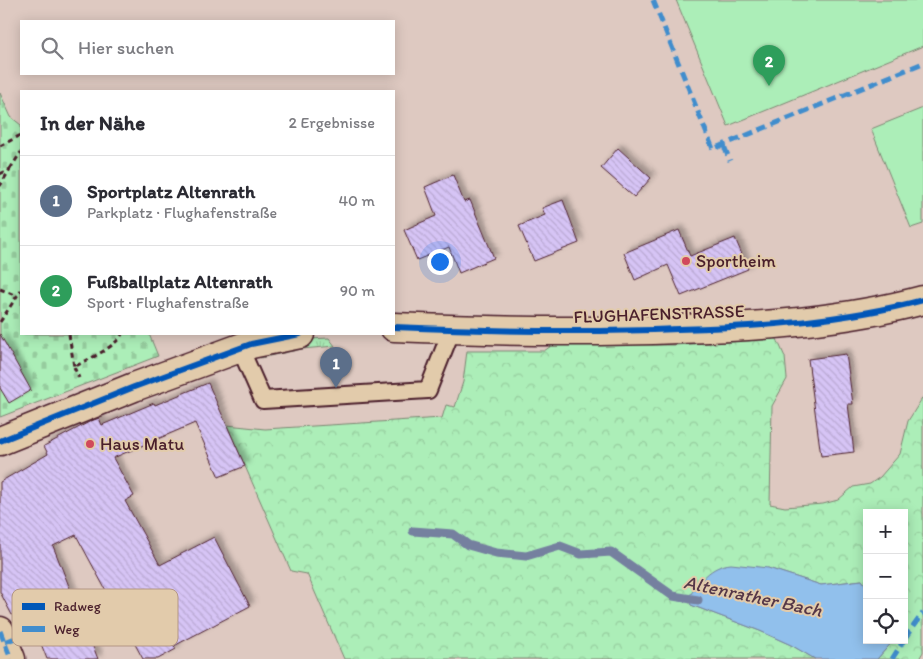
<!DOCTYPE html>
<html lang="de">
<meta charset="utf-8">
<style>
body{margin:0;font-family:Itim,sans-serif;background:#f2f2f3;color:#2b2b33}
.controls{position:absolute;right:15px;bottom:15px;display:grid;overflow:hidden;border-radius:0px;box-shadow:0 2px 12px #0003}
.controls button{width:45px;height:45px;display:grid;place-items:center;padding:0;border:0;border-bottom:1px solid #e1e1e2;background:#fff;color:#2b2b33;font:25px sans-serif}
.you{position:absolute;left:439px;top:261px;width:18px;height:18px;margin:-12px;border:4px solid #fff;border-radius:50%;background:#1a73e8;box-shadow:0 0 0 8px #1a73e833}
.badge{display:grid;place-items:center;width:32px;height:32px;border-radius:50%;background:#b45309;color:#fff;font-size:16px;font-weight:700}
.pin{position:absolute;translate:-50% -41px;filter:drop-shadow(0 1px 2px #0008)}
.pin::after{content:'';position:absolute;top:26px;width:18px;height:15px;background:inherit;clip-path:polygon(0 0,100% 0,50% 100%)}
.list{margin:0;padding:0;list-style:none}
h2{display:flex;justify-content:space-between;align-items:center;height:65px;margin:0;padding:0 20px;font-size:21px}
h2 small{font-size:16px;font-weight:400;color:#7c7c81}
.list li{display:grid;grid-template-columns:32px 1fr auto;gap:15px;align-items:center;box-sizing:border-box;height:90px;padding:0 20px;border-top:1px solid #e1e1e2}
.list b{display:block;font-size:19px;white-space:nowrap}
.list p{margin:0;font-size:16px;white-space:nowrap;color:#7c7c81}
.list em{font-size:16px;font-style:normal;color:#7c7c81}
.icon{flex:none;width:28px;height:28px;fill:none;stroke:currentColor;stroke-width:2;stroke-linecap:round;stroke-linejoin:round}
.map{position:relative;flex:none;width:923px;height:659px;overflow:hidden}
.search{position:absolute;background:#fff;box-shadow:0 2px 12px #0003;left:20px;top:20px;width:375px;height:55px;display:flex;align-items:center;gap:12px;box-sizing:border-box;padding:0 18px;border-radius:0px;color:#7c7c81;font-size:19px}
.panel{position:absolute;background:#fff;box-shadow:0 2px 12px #0003;left:20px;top:90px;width:375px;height:245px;border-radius:0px}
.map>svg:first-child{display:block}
.grass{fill:url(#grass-tufts);stroke:#7b8672}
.forest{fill:url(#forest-crowns);stroke:#7b8672}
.cemetery{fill:url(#cemetery-stones);stroke:#7b8672}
.garden{fill:#aceeb8;stroke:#7b8672}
.water{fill:#91c0ec;stroke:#75809f}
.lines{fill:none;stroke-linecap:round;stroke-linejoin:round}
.stream{stroke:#75809f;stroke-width:9}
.building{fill:url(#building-back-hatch);stroke:#4a1f2b;filter:url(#shadow)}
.service-casing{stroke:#4a1f2b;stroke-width:20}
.minor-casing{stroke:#4a1f2b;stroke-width:31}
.path{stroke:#4a1f2b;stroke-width:3;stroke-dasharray:5 4;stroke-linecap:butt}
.service{stroke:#e2cbab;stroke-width:16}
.minor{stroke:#e2cbab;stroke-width:28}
.quiet{stroke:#418dcd;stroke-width:5;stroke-dasharray:10 5;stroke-linecap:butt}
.cycleway-casing{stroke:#e2cbab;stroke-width:9}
.cycleway{stroke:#0057b8;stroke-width:6}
.poi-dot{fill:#d1495b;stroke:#e2cbab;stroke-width:2}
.labels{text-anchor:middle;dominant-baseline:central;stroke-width:4;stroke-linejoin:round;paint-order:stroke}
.poi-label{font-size:18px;fill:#4a1f2b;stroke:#e2cbab;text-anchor:start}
.street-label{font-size:18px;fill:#4a1f2b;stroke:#e2cbab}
.water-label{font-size:19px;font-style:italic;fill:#553748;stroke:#e2cbab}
.key{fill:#e2cbab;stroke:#b49785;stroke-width:1}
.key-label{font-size:14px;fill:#4a1f2b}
</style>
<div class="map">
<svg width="923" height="659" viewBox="0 0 923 659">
<defs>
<pattern id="grass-tufts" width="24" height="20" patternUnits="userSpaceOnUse" patternTransform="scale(1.25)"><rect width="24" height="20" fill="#aceeb8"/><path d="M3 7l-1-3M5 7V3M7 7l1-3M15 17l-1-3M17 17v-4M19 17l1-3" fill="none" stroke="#96cc9e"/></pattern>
<pattern id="forest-crowns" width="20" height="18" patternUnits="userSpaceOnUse" patternTransform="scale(1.25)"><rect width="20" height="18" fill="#aceeb8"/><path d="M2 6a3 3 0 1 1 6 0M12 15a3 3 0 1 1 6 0" fill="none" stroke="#96cc9e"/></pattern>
<pattern id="cemetery-stones" width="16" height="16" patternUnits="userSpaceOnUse" patternTransform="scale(1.25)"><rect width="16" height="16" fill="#aceeb8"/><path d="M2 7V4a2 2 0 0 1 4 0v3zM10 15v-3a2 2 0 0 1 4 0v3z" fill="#96cc9e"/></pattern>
<pattern id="building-back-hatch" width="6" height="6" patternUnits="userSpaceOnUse" patternTransform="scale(1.25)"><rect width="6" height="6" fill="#d6c4f5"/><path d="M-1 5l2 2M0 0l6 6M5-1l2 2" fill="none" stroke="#b9a8d2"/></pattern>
<filter id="shadow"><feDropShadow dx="4.5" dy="-4.5" stdDeviation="2.5" flood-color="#0004"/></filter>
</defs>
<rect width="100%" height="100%" fill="#dec9c1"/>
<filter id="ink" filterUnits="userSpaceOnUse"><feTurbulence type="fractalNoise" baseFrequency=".02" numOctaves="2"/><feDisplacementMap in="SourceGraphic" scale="10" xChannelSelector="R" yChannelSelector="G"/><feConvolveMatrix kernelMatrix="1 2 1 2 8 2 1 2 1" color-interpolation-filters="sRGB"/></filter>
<g filter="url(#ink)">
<!-- grass -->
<path class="grass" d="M329,338L335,346L302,349L260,358L263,349L309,339Z"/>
<!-- forest -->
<path class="forest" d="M777,339L785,357L787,379L772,406L770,504L785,507L823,504L838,500L853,487L870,484L880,477L900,454L908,421L923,397V652L919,659H877L894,640H904V513H867V587L862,580L821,585L768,568L688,598L691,605L760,631L791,645L815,659H344L307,574L291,571L227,425L265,429L442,418L446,405L455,407L463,382L467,351H544L554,344L674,345Z"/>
<!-- cemetery -->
<path class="cemetery" d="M0,93L11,117L21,125V334H149L158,356L0,417Z"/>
<!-- garden -->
<g class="garden">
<path d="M676,0H923V46L728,126Z"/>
<path d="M923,108V224L911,228L871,129Z"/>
</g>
<!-- water -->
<path class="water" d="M731,564L768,568L821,585L862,580L867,587V640H894L877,659H815L791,645L760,631L691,605L688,598C700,581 710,566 731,564Z"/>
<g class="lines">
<!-- stream -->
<path class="stream" d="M413,531L453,534L468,545L496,553L526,556L560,546L581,554L611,552L673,596L698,600"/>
</g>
<!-- building -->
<g class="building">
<path d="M618,148L651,178L634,197L601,168Z"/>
<path d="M453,175L464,202L470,200L494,258L459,273L449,247L417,260L404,230L436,216L425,187Z"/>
<path d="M563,200L579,243L534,261L519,226L545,215L542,208Z"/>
<path d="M679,230L690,256L735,238L748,269L681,296L668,265L635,280L624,253Z"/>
<path d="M0,334L31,390L9,403L0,388Z"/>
<path d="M846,354L853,404H848L854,452L821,456L808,359Z"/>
<path d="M208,383L245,466L219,477L195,423L113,458L134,496L125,501L160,565L214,537L250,606L174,646L176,649L158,659H143L76,535L53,546L98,659H47L27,608L12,615L0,592V482L48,454L44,446L91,421L99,418L102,425L154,403L155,405Z"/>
</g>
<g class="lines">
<defs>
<path id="service" d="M240,348L263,400L428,390L452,329"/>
<g id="minor">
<path d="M394,327C489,331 584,333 678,329C759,327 845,321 923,300"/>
<path d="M0,441L134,387L251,344L300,334"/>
<path d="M0,631L11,659"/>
</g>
</defs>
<!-- service casing -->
<use href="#service" class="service-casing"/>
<!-- minor casing -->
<use href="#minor" class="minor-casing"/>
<!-- path -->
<g class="path">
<path d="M0,146L21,135"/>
<path d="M10,169L21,152"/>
<path d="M0,174L10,169L0,186"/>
<path d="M0,289L17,296"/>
<path d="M0,322L21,290"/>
<path d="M69,334L74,367C87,360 116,347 122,334"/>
<path d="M74,367L79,378"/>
</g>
<!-- service -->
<use href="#service" class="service"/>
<!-- minor -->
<use href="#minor" class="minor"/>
<!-- quiet -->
<g class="quiet">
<path d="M653,0L713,149L923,63"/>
<path d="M724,146L730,161"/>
<path d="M0,631L11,659"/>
<path d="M904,639L923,613"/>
<path d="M5,642L58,621L60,627"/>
<path d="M892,659L904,640"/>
</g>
<defs>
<g id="cycleway">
<path d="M394,327C489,331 584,333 678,329C759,327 845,321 923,300"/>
<path d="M0,441L134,387L251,344L300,334"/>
</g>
</defs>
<!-- cycleway casing -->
<use href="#cycleway" class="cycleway-casing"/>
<!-- cycleway -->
<use href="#cycleway" class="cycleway"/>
</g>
</g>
<!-- markers -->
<g class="poi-dot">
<circle cx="686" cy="261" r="5"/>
<circle cx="90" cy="444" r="5"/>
</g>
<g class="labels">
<!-- poi labels -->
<g class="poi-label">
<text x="696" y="261">Sportheim</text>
<text x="100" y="444">Haus Matu</text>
</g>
<!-- street labels -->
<g class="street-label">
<text transform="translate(659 314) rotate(-2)">FLUGHAFENSTRASSE</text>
</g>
<!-- water labels -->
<g class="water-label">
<text transform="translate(753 596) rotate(12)">Altenrather Bach</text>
</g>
</g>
<!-- legend -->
<rect x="12" y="589" width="166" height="57" rx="8" class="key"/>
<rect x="22" y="603" width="23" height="7" fill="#0057b8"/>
<rect x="22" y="626" width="23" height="6" fill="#418dcd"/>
<g class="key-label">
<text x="54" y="611">Radweg</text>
<text x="54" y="634">Weg</text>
</g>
</svg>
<div class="controls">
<button>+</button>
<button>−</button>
<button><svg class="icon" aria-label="locate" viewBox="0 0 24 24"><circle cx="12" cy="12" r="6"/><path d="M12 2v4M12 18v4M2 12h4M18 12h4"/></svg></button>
</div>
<div class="you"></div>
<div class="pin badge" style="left:336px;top:388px;background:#5c6f8a">1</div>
<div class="pin badge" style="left:769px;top:86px;background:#2e9e5b">2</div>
<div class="search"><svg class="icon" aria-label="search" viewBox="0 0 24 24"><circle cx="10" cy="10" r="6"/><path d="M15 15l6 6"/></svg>Hier suchen</div>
<section class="panel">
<h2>In der Nähe<small>2 Ergebnisse</small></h2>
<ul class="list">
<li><span class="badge" style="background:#5c6f8a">1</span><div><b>Sportplatz Altenrath</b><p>Parkplatz · Flughafenstraße</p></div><em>40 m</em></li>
<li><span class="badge" style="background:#2e9e5b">2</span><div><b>Fußballplatz Altenrath</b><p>Sport · Flughafenstraße</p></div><em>90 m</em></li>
</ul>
</section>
</div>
